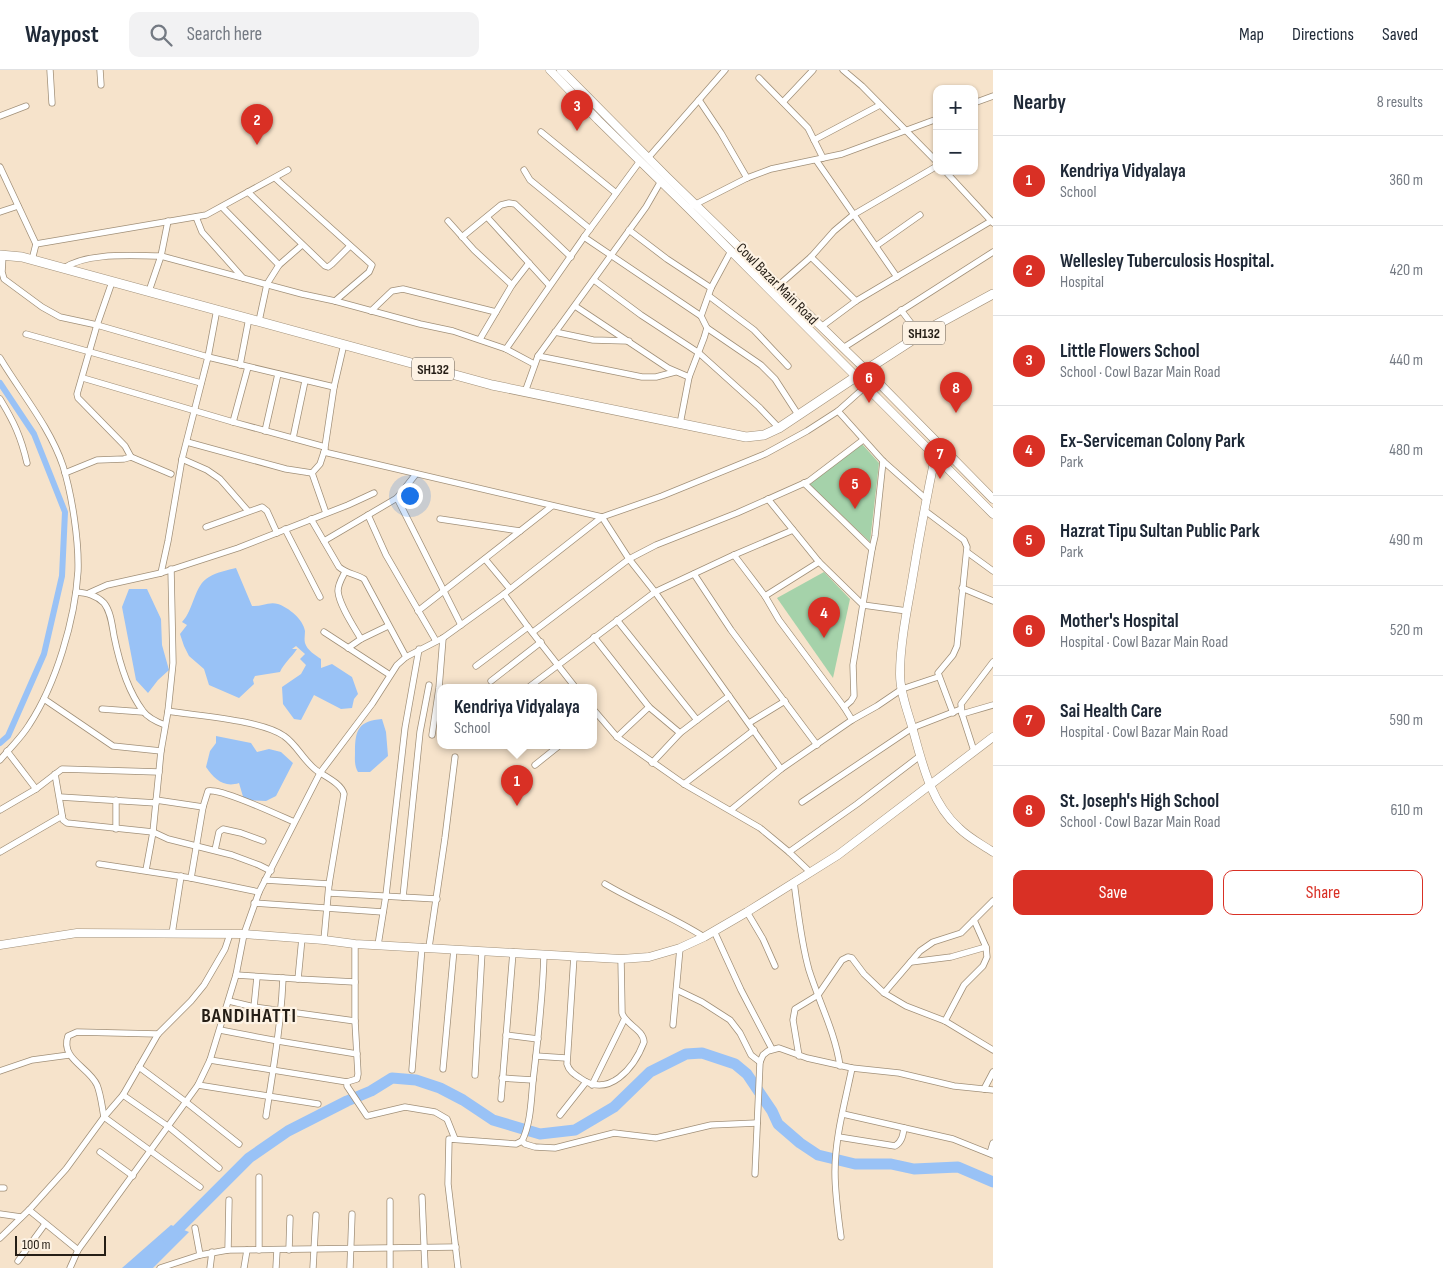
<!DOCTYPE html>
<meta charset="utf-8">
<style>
body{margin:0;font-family:"Sofia Sans Condensed",sans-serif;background:#f2f2f3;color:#1f2937}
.controls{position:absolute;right:15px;top:15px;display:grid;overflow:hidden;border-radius:10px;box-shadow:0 1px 4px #0004}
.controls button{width:45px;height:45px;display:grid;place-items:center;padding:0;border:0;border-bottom:1px solid #e0e1e3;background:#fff;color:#1f2937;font:25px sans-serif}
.scale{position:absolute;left:15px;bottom:12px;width:91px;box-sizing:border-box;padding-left:5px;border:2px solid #251e16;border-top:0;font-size:14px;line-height:18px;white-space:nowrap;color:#251e16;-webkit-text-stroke:4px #fdf2e3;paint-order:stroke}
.you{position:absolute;left:409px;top:425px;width:18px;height:18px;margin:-12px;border:4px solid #fff;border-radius:50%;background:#1a73e8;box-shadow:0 0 0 8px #1a73e833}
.badge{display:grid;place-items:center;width:32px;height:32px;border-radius:50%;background:#d93025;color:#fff;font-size:16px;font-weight:700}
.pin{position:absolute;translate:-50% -41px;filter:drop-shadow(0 1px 2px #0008)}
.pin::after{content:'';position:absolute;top:26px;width:18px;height:15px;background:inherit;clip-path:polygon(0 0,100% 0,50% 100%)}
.popup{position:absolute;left:437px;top:614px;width:160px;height:65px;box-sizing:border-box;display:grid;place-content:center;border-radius:10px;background:#fff;filter:drop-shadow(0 1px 4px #0005);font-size:16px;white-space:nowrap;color:#747a83}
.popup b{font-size:19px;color:#1f2937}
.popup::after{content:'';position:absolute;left:50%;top:100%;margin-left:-10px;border:10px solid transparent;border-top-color:#fff}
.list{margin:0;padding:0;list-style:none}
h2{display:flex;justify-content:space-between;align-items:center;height:65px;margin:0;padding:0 20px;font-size:21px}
h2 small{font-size:16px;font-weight:400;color:#747a83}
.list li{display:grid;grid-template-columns:32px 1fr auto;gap:15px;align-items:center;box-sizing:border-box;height:90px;padding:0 20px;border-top:1px solid #e0e1e3}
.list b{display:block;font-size:19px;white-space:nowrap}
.list p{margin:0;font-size:16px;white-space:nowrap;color:#747a83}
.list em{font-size:16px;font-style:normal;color:#747a83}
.actions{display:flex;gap:10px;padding:15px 20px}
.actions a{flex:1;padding:11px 0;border:1px solid #d93025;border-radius:10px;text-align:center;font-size:18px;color:#d93025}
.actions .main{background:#d93025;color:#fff}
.icon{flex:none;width:28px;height:28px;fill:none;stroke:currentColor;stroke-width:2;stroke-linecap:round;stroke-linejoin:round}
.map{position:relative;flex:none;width:993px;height:1198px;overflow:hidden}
header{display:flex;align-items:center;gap:30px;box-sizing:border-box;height:70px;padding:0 25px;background:#fff;border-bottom:1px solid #e0e1e3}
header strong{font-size:24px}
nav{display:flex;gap:28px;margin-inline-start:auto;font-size:18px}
.search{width:350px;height:45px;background:#f2f2f3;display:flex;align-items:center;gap:12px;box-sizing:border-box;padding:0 18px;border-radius:10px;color:#747a83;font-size:19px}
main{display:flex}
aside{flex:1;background:#fff}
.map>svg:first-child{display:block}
.green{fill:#a5d2aa}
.water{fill:#99c2f6}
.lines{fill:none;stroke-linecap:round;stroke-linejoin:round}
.canal{stroke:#99c2f6;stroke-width:6}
.river{stroke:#99c2f6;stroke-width:11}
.street-casing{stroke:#a19079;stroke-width:7}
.secondary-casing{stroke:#a19079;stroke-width:9}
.primary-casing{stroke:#a19079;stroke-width:10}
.street{stroke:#fff;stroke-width:5.5}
.secondary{stroke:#fff;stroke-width:8}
.primary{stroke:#fff;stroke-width:9}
.labels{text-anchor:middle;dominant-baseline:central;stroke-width:4.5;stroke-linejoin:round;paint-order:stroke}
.shield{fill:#fdf2e3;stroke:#665e54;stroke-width:1}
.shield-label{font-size:14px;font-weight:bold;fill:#251e16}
.street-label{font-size:15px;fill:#251e16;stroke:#fdf2e3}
.district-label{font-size:20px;font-weight:bold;letter-spacing:1px;fill:#251e16;stroke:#fdf2e3}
</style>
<header>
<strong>Waypost</strong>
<div class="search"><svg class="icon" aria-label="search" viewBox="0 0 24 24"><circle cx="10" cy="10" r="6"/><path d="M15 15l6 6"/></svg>Search here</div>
<nav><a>Map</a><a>Directions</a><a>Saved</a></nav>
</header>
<main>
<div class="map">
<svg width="993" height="1198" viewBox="0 0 993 1198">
<rect width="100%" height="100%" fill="#f6e3cb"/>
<!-- green -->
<g class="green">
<path d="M862,374L879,393L870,472L809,414Z"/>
<path d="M824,502L850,529L833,608L777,528Z"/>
</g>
<!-- water -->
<g class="water">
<path d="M236,498L252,536C261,537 269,531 278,534C289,538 303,549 305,561C305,565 304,569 305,573C307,580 315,585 321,589V598L332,594L352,607L358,624L354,629L352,638L341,639L314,625L301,650L294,649L283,634L282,617L301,604L306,595L300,589L305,584L296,576L292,579H297C291,588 284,593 280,602L255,606L253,610L254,614L239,628L209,615L204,599L189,586L184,576L180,564L187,555L182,552C194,540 194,515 209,507C217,502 228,500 236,498Z"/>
<path d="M129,519H147L161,549L162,575L169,600L158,610L148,623L136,610L122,537Z"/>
<path d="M382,649L386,662L388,686L370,702H358C354,695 355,689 355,682C355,659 359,651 382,649Z"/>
<path d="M216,666L251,673L257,682L269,679L281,682L293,693L276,726L266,731L244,730L239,713C224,718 214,709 206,697L210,681L216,673Z"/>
<path d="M171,1155L189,1162L153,1198H122Z"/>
</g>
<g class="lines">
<!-- canal -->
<path class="canal" d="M0,313L34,364L65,442L62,506L44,584L8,666L0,673"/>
<!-- river -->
<path class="river" d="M168,1169L249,1088L288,1061L347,1031L371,1021L392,1008L416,1010L440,1018L463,1030L493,1050L540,1064L575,1060L614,1037L650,1002L686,984L702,983L735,994L747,1004L772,1041L778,1054L800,1073L818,1085L855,1094H891L914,1099L958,1097L993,1112"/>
<defs>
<g id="street">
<path d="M50,0L52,33"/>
<path d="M100,0L101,15"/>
<path d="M843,0L862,16L937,92"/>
<path d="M759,8L808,58L823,88"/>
<path d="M699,30L721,63L747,108"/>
<path d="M783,32L813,0"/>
<path d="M974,33L993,26"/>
<path d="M0,46L26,36"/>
<path d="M541,62L616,123"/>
<path d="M814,70L880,35"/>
<path d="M648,88L725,0"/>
<path d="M816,90L897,207"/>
<path d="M0,97L36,174L32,190"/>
<path d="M524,100L530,110L590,159"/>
<path d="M945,101L993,153"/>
<path d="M275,108L372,195L369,202L335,231"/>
<path d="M248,122L325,196L328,197L332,194L350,176"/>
<path d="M692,136L747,108L771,99L842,84L937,49"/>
<path d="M222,137L279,195"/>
<path d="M0,142L18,136"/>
<path d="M196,147L202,162L243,208"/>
<path d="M487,147L549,215"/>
<path d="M168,151L161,186L302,224L335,231L420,254L453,261L506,279L534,294"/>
<path d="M448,151L474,180L512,215"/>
<path d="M629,160L667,189L711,218"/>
<path d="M462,167L501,135L509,133L515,134L571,187"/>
<path d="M584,167L701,246L707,258L704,268L689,307L680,354"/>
<path d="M36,174L206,145L288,100"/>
<path d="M876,176L920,145"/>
<path d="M3,185L2,202L4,209L42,237L60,247L97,255L208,287L334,317"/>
<path d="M811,187L856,231"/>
<path d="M64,198C88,182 132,186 161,186L149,221"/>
<path d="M594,210L641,245L699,283L759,337L779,358"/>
<path d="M112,212L97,255L77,324L78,328L82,332L125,376L131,387"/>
<path d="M779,215L811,187L834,161L853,145L937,96"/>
<path d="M709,226L754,260L788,296"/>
<path d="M575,236L668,298L689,307"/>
<path d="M901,240L920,265"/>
<path d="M371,241L392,221L403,219L496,242"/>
<path d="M701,246L711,218L731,181"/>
<path d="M259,251L267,214L279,195L302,175"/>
<path d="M821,257L856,231L991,151"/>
<path d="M707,258L761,295L775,309L799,346"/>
<path d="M555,262L593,270L629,271"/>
<path d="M26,264L201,313"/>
<path d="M480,269L512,215L529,193"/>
<path d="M843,278L993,182"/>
<path d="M506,279L584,167L640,91"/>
<path d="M538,286L642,307H656L675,302"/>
<path d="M0,288C21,323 50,357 63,396C72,425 79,471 78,501C75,550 56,614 29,655C21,668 10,678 0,690"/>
<path d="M240,295L249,248"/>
<path d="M83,308L233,352L325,377L334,317L344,274"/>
<path d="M525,322L538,286L646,137L661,111"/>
<path d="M0,329C14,352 21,367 27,393"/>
<path d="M838,341L883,391L926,429"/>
<path d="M233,352L248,297"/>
<path d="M265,361L278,304"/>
<path d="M293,368L305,311"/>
<path d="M187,372L286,399L312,403L320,394L325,379"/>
<path d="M324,382L602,447L629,489L655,522L781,699"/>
<path d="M182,389L207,400L220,409L248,441"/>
<path d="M65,403L97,390L124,389L131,387L171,404"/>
<path d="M312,403L326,443"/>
<path d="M804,413L872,479L853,595L854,626L851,631L844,637"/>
<path d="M397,428L461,555"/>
<path d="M768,429L819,492L863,535L907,541"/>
<path d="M924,440L964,470L967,477L957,576L953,585L938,603L953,643"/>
<path d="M368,445L386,485L436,571"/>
<path d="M311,449L339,497C347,504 356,504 364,509L406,587"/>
<path d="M440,449L520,461"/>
<path d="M206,457L262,437L267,441L277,463"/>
<path d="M285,459L320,527"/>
<path d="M324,471L397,428L416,404"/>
<path d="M872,479L875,466L883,391"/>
<path d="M967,482L993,501"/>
<path d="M734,485L765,526L779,550L844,637L852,650"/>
<path d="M485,489L510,519"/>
<path d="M345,502C342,508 338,514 338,521C339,535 354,557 361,569"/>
<path d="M161,503L168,471L182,389L208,287L217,239"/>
<path d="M694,504L731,560L817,675"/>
<path d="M962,518L993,531"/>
<path d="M76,522C87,523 96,525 104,533C111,542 112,555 114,566C119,591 127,620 143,641C148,648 157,652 165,655"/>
<path d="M89,523L107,515L161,503L238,478L348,435L374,423"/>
<path d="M504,524L528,557L575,617"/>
<path d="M765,526L819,492"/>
<path d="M418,541L552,436"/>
<path d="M617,550L697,650L729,626"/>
<path d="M324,562L390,605"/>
<path d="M533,562L629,489L656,475L737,443L809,411L863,370"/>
<path d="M594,567L649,637L680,663"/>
<path d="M348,578L361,569L388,556"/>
<path d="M476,596L528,557"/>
<path d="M491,611L541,572"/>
<path d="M529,617L655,522L734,485L793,460"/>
<path d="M44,629L113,676L161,681"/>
<path d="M102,639L143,642"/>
<path d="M593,639L617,667L684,714L760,758L789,782L810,802"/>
<path d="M168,641C197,646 262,650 284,666C297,675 303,690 316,700C324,706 341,713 344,724L329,814L324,870"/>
<path d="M962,644L993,635"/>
<path d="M749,653L785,631"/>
<path d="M432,665L439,618L443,568"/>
<path d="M617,667L649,637"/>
<path d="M7,681L36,719"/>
<path d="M974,681L962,644L961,634L993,592"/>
<path d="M652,693L680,663L697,650"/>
<path d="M535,695L560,675"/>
<path d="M55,704L63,750L67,753L153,762L168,769L232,785L259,795L271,801"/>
<path d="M684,714L754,660"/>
<path d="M60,727L156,733"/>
<path d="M116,730V759"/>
<path d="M156,730L203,737"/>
<path d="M802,732L912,658L961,639"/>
<path d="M0,740L36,719L62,699L159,702"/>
<path d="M731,740L781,699L852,650L877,636L902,619L938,607"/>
<path d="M215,780L219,762L223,759L241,763L263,771"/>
<path d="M0,782L62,746"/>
<path d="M789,782L857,734L920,686"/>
<path d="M99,794L191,808L259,822"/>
<path d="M146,800L153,762L161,681L168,641L173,593L171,499"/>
<path d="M191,808L203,737L208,721C221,718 278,745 294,752"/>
<path d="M265,810L329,814"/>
<path d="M794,812C798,841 801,872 809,900C819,932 835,962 840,996"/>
<path d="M605,814C637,833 673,847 704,867"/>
<path d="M329,823L437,829"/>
<path d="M403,827L420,662L429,615"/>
<path d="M254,833L383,842"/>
<path d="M747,842L763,869L775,896"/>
<path d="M714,861L741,920L772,979"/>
<path d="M172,864L181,806"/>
<path d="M378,875L386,825L405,658L419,579"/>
<path d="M429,877L445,768L455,687"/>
<path d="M574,886L567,994C569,1001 574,1004 580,1008C609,1029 634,998 644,972C643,959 626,955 622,943L621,889"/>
<path d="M911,892L951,887L986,877"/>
<path d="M236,905L283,908"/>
<path d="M298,909L355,912"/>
<path d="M677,920L702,932L730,950L740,963L751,985L760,992"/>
<path d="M884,923L920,881L933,872L961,863L993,831"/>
<path d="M229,931L254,937L355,951"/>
<path d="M254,937L257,907"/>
<path d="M945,951L964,915L983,896L987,887L986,877L974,850"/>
<path d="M673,955L680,878"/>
<path d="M220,960L278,971L357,984"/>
<path d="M158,964L77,962L68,966C60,989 89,997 97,1015C101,1025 102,1037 104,1047L200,1117"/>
<path d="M506,965L538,969"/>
<path d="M536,986L566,988"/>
<path d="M799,986L793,950L795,939L818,925L842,890L848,887L852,888L864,904L884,923L906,936L945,951L993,980"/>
<path d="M210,990L347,1012L357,1009L358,1004L355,951V874"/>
<path d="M139,997L186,1032L239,1074"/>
<path d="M443,999L454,879"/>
<path d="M412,1000L422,877"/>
<path d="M0,1001L32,990L69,985"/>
<path d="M475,1005L482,881"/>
<path d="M502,1008L533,1010"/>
<path d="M347,1012V1016L367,1046L405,1037L435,1042L447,1049L455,1069"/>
<path d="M198,1015L318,1034"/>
<path d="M592,1015L624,950"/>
<path d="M984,1019L993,1002"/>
<path d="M123,1025L169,1057L219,1098"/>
<path d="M501,1029L513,882"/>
<path d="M843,1044L953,1069L993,1085"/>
<path d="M560,1045L586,1012"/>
<path d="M266,1046C273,1000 281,955 283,908L298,909L302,868"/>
<path d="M839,1067L895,1076C902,1072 903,1065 904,1058"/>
<path d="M522,1071L525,1074L535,1077L555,1078L614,1063L656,1068L711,1055L757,1053"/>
<path d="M100,1082L133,1106"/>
<path d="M990,1083L993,1073"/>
<path d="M755,1104L760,992L763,985L768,981L779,978L807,988L852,998L899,1003L954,1016L993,1020"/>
<path d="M259,1107V1180"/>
<path d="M0,1118H4"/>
<path d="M422,1127L425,1198"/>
<path d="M29,1140L78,1180"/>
<path d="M0,1144L21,1147"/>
<path d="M195,1158L200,1185"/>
<path d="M841,1167C838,1145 835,1124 835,1102C835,1067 845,1032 852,998"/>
<path d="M0,1168L29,1140L66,1099L104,1047L123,1025L158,964L191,931L204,915L225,879L230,864"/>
<path d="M228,1180L229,1130"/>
<path d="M289,1180L290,1148"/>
<path d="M18,1191L45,1154"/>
<path d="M70,1198L78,1180L198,1015L210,990L236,905L244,864L259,822L320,703L372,634L397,595L406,587L443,568L461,555L504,524L602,447L662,426L765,384L807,361L838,341L866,316"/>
<path d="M160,1198L200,1185L228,1180L456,1177"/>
<path d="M210,1198L212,1182"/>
<path d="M244,1198L247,1180"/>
<path d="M276,1198L277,1180"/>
<path d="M313,1198L316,1145"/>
<path d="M350,1198L352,1144"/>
<path d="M390,1198V1131"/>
<path d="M458,1198L448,1114L449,1069L516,1074L522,1071C531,1053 531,1030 533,1011C538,969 543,926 544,884"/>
</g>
<g id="secondary">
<path d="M550,0L598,50L689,139L993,444"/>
<path d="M561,0L667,107L866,300L993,429"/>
<path d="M942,377L935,387C926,430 918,474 911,517C906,545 900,576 900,604C900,623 908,642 913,660C922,693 931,733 959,758C969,768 981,774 993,782"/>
<path d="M0,875L77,863L244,864L324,870L355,874L621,889L649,887L680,878L704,867L747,842L838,785L993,667"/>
</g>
<path id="primary" d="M0,185L22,187L492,315L746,367L764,365L779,358L866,300L934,256L993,224"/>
</defs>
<!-- street casing -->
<use href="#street" class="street-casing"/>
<!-- secondary casing -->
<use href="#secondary" class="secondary-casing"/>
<!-- primary casing -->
<use href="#primary" class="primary-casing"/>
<!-- street -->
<use href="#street" class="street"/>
<!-- secondary -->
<use href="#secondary" class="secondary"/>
<!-- primary -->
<use href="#primary" class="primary"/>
</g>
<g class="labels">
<!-- shield labels -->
<g class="shield">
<rect x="903" y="251.5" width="42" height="23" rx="4"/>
<rect x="412" y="287.5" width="42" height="23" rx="4"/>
</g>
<g class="shield-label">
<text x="924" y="263">SH132</text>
<text x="433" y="299">SH132</text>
</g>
<!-- street labels -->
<g class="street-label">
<text transform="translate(777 214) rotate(45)">Cowl Bazar Main Road</text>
</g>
<!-- district labels -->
<g class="district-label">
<text x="249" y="946">BANDIHATTI</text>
</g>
</g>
</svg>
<div class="controls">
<button>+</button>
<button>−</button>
</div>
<div class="scale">100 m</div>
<div class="you"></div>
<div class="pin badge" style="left:517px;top:736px">1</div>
<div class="popup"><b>Kendriya Vidyalaya</b>School</div>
<div class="pin badge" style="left:257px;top:75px">2</div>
<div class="pin badge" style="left:577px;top:61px">3</div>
<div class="pin badge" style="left:824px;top:568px">4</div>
<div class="pin badge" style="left:855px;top:439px">5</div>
<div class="pin badge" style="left:869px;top:333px">6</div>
<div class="pin badge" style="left:940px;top:409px">7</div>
<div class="pin badge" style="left:956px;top:343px">8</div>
</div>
<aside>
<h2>Nearby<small>8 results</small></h2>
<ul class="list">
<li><span class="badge">1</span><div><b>Kendriya Vidyalaya</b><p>School</p></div><em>360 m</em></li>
<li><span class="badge">2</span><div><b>Wellesley Tuberculosis Hospital.</b><p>Hospital</p></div><em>420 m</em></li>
<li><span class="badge">3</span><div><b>Little Flowers School</b><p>School · Cowl Bazar Main Road</p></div><em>440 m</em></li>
<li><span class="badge">4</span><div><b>Ex-Serviceman Colony Park</b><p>Park</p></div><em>480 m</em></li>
<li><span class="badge">5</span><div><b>Hazrat Tipu Sultan Public Park</b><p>Park</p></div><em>490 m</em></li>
<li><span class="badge">6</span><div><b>Mother's Hospital</b><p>Hospital · Cowl Bazar Main Road</p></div><em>520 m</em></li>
<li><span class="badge">7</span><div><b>Sai Health Care</b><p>Hospital · Cowl Bazar Main Road</p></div><em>590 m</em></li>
<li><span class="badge">8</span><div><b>St. Joseph's High School</b><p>School · Cowl Bazar Main Road</p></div><em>610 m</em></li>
</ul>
<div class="actions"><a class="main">Save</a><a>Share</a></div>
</aside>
</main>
